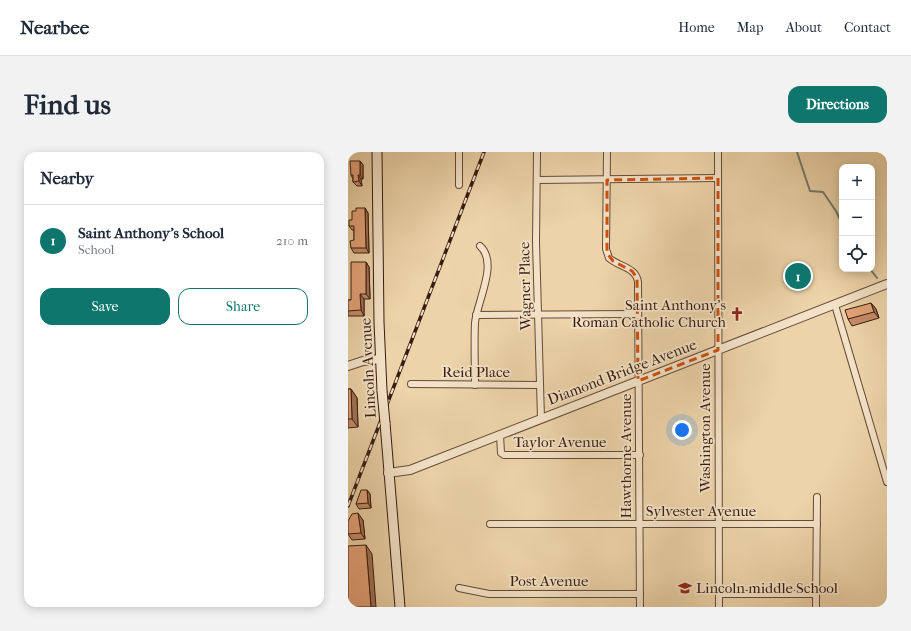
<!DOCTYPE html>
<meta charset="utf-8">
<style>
body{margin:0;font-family:"IM FELL French Canon",serif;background:#f2f2f3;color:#1f2937}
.controls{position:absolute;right:12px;top:12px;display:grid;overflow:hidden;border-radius:8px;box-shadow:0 2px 10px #0003}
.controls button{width:36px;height:36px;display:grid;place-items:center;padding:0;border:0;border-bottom:1px solid #e0e1e3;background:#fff;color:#1f2937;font:20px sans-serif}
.you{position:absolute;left:334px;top:278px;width:14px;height:14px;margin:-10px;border:3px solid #fff;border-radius:50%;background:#1a73e8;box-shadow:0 0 0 6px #1a73e833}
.badge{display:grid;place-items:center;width:26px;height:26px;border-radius:50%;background:#0f766e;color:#fff;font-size:13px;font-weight:700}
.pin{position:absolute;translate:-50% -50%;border:2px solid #fff;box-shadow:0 1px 4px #0006}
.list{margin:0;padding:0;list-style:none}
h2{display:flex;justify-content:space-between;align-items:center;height:52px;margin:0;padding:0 16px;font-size:17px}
h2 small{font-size:13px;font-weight:400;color:#747a83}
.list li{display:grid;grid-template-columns:26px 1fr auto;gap:12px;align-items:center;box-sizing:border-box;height:72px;padding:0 16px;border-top:1px solid #e0e1e3}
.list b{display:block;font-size:15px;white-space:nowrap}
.list p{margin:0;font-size:13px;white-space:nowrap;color:#747a83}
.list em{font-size:13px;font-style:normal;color:#747a83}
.actions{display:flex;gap:8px;padding:12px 16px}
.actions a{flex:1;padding:9px 0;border:1px solid #0f766e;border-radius:12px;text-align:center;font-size:14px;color:#0f766e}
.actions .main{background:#0f766e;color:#fff}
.icon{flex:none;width:22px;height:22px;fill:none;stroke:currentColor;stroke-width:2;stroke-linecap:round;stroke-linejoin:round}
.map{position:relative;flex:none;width:539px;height:455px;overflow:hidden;border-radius:12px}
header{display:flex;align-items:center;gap:24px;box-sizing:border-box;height:56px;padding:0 20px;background:#fff;border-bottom:1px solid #e0e1e3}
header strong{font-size:19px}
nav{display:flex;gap:22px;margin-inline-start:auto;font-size:14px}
.intro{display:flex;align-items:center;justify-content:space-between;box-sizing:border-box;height:96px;padding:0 24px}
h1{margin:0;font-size:28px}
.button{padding:10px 18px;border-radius:12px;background:#0f766e;color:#fff;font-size:14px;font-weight:700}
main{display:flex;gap:24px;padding:0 24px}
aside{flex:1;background:#fff;border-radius:12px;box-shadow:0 2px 10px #0003}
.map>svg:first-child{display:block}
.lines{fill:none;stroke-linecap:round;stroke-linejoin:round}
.stream{stroke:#727a6a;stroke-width:2}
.minor-casing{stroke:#654a37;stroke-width:8}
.tertiary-casing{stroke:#654a37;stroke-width:10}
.secondary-casing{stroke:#381c11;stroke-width:11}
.minor{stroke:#f3e2c7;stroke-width:6}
.tertiary{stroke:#f3e2c7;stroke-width:8}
.secondary{stroke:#f3e2c7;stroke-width:9}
.rail-casing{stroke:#381c11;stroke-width:3.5}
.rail{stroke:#f3e2c7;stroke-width:2;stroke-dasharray:6;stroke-linecap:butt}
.secondary-bridge-casing{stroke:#381c11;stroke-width:11;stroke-linecap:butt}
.secondary-bridge{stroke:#f3e2c7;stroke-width:9}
.wall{fill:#c48c68;stroke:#381c11}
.shaded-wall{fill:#a07255;stroke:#381c11}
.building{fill:#e4a379;stroke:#381c11}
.marked{fill:none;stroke:#ce500d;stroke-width:3;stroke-dasharray:8 5;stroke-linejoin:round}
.labels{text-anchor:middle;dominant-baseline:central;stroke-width:3.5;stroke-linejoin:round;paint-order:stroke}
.street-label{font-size:15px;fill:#381c11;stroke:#f3e2c7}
.poi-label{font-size:15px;fill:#381c11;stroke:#f3e2c7;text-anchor:end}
</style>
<header>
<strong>Nearbee</strong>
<nav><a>Home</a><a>Map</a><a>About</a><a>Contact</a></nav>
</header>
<div class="intro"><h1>Find us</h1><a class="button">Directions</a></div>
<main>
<aside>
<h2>Nearby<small></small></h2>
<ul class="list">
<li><span class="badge">1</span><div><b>Saint Anthony's School</b><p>School</p></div><em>210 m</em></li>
</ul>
<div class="actions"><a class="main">Save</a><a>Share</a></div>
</aside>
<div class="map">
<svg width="539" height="455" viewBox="0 0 539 455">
<rect width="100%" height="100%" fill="#ecd3a9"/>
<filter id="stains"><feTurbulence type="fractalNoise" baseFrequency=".005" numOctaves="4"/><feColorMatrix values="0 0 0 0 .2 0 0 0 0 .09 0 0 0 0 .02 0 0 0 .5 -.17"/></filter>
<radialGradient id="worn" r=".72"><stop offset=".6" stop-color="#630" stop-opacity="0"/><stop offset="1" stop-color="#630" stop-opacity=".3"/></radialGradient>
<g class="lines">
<!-- stream -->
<g class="stream">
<path d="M449,0L462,39L475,40L488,59L494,72"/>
<path d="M522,117L529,126"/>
</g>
<defs>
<g id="minor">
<path d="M111,0V33"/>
<path d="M189,0L188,90L193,267"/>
<path d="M259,0L258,97L261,106C271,115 288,115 290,130L292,455"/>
<path d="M370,0L371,455"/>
<path d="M189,28L370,26"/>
<path d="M487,153L539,330"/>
<path d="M128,163L289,162"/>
<path d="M63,232L192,233"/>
<path d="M127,233C127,212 126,191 127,171C129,149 151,111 132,94"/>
<path d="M152,283L153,301L156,303H292"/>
<path d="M142,372H469"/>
<path d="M111,436L141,442H292"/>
<path d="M371,442H468"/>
<path d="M468,455L469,345"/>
</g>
<g id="tertiary">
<path d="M0,214L15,209L32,207"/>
<path d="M40,321L62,318L539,132"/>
</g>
<g id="secondary">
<path d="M29,0L31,170L34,239"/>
<path d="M37,271L52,455"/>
</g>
</defs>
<!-- minor casing -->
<use href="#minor" class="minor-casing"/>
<!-- tertiary casing -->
<use href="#tertiary" class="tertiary-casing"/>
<!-- secondary casing -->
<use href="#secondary" class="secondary-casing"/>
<!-- minor -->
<use href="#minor" class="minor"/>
<!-- tertiary -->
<use href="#tertiary" class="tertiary"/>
<!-- secondary -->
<use href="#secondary" class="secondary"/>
<defs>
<path id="rail" d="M0,354L136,0"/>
</defs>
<!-- rail casing -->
<use href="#rail" class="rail-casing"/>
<!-- rail -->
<use href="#rail" class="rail"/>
<defs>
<path id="secondary-bridge" d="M34,239L37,271"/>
</defs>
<!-- secondary-bridge casing -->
<use href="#secondary-bridge" class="secondary-bridge-casing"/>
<!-- secondary-bridge -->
<use href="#secondary-bridge" class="secondary-bridge"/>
</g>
<!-- wall -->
<g class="wall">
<path d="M12,9L15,13V27H13L14,34H9L5,30V27L3,23Z"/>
<path d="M17,56L20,61L21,101H6L3,96L6,88V78H4L1,74L4,68L8,59Z"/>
<path d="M18,110L21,115L22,147H16V164H0V148H3Z"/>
<path d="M523,151L528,157L531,166L504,174L500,167Z"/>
<path d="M0,237H3L9,246L10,275L0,276Z"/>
<path d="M19,338L22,342L23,356L11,357L8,352Z"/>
<path d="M15,368L17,387L4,388L0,382Z"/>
</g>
<!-- shaded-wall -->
<g class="shaded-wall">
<path d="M12,9L15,13V27L12,23Z"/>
<path d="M10,23L13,27L14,34L11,29Z"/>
<path d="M17,56L20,61L21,101L18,96Z"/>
<path d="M18,110L21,115L22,147L18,142Z"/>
<path d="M12,142L16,147V164L13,158Z"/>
<path d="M523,151L528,157L531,166L526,160Z"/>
<path d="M3,237L9,246L10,275L4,267Z"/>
<path d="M19,338L22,342L23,356L20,351Z"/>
<path d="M10,361L15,368L17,387L13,381Z"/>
<path d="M18,393L24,402L28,455H23Z"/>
</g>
<!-- building -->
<g class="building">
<path d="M2,9H12V23H10L11,29L5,30V23H3Z"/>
<path d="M8,56H17L18,96H3L2,89L6,88V74H1V68H4V59H8Z"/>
<path d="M3,110H18V142H12L13,158L0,159V148H3Z"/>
<path d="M523,151L526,160L500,167L497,158Z"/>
<path d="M0,237H3L4,267H0Z"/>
<path d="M13,338H19L20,351L8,352Z"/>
<path d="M10,361L13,381L0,382V369L4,362Z"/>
<path d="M18,393L23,455H0V394Z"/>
</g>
<!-- marked area -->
<path class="marked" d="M370,26V198L290,229L289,126L284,119L265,109L259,101V28Z"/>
<!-- icons -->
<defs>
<symbol id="church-bare" viewBox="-9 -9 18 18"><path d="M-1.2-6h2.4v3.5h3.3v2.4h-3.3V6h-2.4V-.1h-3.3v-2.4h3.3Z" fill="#8f2418" stroke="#f3e2c7" stroke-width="2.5" paint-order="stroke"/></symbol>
<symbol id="school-bare" viewBox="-9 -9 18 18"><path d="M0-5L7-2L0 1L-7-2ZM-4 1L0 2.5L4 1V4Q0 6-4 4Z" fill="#8f2418" stroke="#f3e2c7" stroke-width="2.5" paint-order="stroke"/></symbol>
</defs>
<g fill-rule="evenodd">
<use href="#church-bare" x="379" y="152" width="20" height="20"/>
<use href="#school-bare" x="327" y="426" width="20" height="20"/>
</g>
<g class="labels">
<!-- street labels -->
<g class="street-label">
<text transform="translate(177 134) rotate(-91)">Wagner Place</text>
<text transform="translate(20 216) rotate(-93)">Lincoln Avenue</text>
<text x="128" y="220">Reid Place</text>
<text transform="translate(274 220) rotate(-21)">Diamond Bridge Avenue</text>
<text transform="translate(357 276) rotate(-90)">Washington Avenue</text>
<text x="212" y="290">Taylor Avenue</text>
<text transform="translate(278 304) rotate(-90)">Hawthorne Avenue</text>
<text x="353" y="359">Sylvester Avenue</text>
<text x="201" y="429">Post Avenue</text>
</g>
<!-- poi labels -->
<g class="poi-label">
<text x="378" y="153">Saint Anthony's<tspan x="378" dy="17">Roman Catholic Church</tspan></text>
<text x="348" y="436" text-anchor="start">Lincoln middle School</text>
</g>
</g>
<rect width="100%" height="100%" filter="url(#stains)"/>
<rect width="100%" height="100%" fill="url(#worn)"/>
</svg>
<div class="controls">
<button>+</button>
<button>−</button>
<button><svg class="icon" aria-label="locate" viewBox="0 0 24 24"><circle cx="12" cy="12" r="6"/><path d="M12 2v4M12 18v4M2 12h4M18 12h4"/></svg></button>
</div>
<div class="you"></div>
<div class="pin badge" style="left:450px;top:124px">1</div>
</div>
</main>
